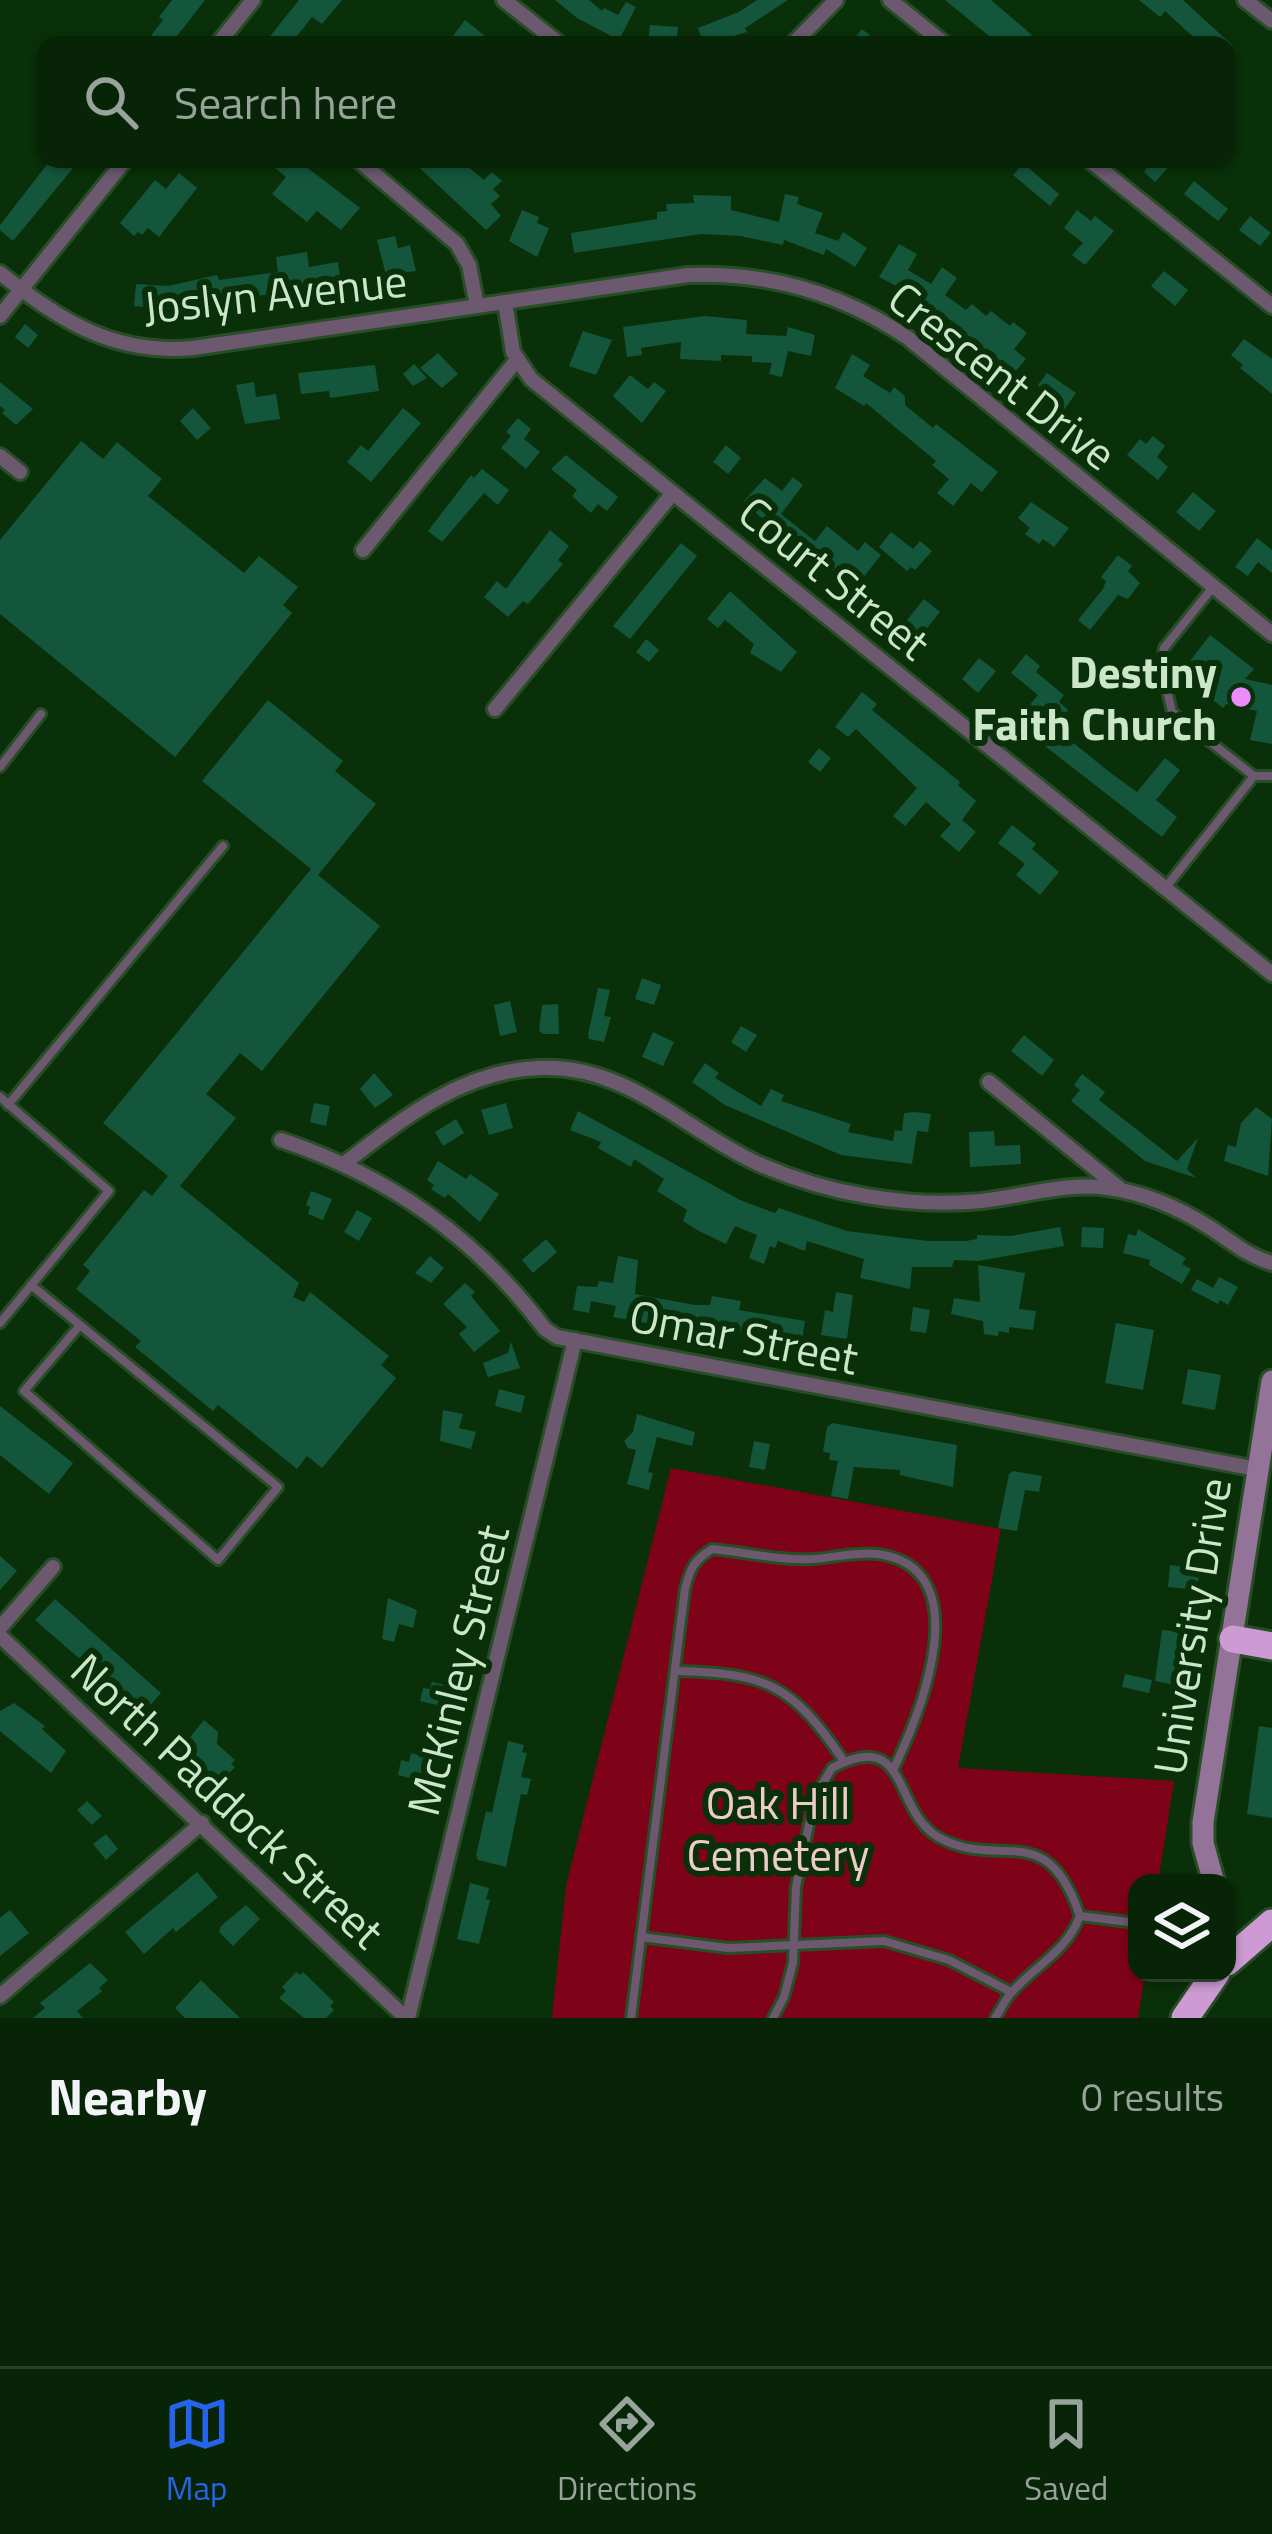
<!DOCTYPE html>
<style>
body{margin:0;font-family:"Titillium Web",sans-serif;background:#102c10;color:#f1f3f6}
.controls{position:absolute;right:36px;bottom:36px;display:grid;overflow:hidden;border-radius:24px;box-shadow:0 3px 9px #0004}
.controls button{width:108px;height:108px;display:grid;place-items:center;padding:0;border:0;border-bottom:3px solid #284128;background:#072406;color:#f1f3f6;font:60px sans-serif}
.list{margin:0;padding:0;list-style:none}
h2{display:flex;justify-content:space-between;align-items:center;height:156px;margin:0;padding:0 48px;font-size:51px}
h2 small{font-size:39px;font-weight:400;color:#98a49b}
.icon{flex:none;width:66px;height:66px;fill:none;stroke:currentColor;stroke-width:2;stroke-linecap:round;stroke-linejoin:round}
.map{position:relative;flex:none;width:1272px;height:2018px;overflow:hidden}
.search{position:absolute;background:#072406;box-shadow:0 3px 9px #0004;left:36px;right:36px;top:36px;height:132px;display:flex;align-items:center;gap:30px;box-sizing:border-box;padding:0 42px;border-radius:24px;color:#98a49b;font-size:45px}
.sheet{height:348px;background:#072406}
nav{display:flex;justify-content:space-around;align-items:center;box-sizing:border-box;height:168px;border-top:3px solid #284128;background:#072406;font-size:33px;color:#98a49b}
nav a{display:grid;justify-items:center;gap:6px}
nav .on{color:#2563eb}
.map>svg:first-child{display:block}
.green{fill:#7f0318}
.building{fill:#14563c}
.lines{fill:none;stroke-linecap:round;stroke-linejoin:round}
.lane-casing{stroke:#284d27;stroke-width:14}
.street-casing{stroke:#284d27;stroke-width:20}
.secondary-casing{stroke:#284d27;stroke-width:27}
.highway-casing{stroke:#284d27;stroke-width:33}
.lane{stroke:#6c586f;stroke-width:8}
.street{stroke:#6c586f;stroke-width:14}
.secondary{stroke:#937398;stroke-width:21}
.highway{stroke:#cd9ad4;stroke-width:27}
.poi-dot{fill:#ec8cfa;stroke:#093008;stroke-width:4.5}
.labels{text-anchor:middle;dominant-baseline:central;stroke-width:12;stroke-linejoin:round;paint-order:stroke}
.street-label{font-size:45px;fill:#cbe6c8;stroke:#093008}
.poi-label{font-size:45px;font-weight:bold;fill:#cbe6c8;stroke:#093008;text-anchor:end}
.park-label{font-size:45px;fill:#eccbc9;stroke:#093008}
</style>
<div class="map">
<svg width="1272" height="2018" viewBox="0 0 1272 2018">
<rect width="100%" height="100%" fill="#093008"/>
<!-- green -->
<path class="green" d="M671,1468L1001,1529L958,1768L1174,1781L1158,1883H1137V1973H1145L1138,2018H552L566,1886Z"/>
<!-- building -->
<g class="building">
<path d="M172,0H205L170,45H144L163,20L159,17Z"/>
<path d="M299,0H342L322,24L312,17L290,45H263Z"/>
<path d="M555,0H589L602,11L604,8L618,15L626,2L636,7L619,40L577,18Z"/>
<path d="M757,0H788L745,28L747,32L704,45L698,28L739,12Z"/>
<path d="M945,0H991L1032,35L1024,45H1000Z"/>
<path d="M1139,0H1183L1232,45H1202L1165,11L1160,17Z"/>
<path d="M465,20L496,45H463L453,36Z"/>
<path d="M650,25L678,27L676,45H648Z"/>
<path d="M862,29L882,45H849Z"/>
<path d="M46,159H64L74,167L13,241L0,230V225L49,162Z"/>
<path d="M264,159H296L360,208L341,230L317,211L307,222L272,194L286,177Z"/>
<path d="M410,159H459L484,180L492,172L502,181L493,189L500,196L491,204L501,216L486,230Z"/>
<path d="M1152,159H1176L1155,182L1144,172Z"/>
<path d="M1023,163L1059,194L1050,206L1013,175Z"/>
<path d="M179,173L197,188L159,237L148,228L142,235L138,232L134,236L120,223L155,180L166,189Z"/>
<path d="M1194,181L1228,209L1218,221L1184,194Z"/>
<path d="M785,194L799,197L797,204L823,213L815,233L838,241L843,232L867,248L855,267L826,249L824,255L784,240L783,245L740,236L701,234L574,253L571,233L657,219V212L667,211L666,204L694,203L693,195L731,196V210L779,222Z"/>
<path d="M522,210L539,217L537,223L549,228L537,257L509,241Z"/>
<path d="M1077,210L1091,221L1095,216L1114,231L1085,265L1072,255L1083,243L1064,228Z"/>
<path d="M1250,216L1271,233L1260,246L1239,230Z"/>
<path d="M395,236L398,248L410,245L416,271L386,275L377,240Z"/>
<path d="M899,244L917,254L908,270L931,284L942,267L957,278L945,295L966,310L972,304L986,316L991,311L1010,326L1013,322L1027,333L1014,349L1026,359L1015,372L967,339L953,327L956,324L919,298L879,277Z"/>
<path d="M307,252L309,267L338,262L341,284L314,292L312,288L169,309L134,306L136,284L168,286L217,275L219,280L278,272L276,257Z"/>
<path d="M1164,271L1188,290L1175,306L1151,286Z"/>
<path d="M705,316L747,320L746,334L786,336L788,327L815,335L811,356L788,351L782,377L769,374L772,363L752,362V356L721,355V361L680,359L681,342L641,348L642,355L627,357L623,327Z"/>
<path d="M25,324L38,335L28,348L15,337Z"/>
<path d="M583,331L612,340L596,375L569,366Z"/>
<path d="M1244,339L1272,359V394L1240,368L1243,365L1231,355Z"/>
<path d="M438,353L458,374L442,388L420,368Z"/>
<path d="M852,354L870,365L863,376L890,393L894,387L905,396V405L933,428L936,424L998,472L982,492L971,483L953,506L937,493L949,479L932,465L936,461L866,403L864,406L835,388Z"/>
<path d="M414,364L427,378L413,386L403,374Z"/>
<path d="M375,365L379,391L330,398L329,391L301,394L298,373Z"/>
<path d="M1047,373L1076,393L1064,410L1038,385Z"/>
<path d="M630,375L648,389L654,382L666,391L642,423L613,396Z"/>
<path d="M0,382L33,409L16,425L2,413L5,410L0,406Z"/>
<path d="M254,382L256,397L276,394L280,419L245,424L236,385Z"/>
<path d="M193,408L211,428L197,440L180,421Z"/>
<path d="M403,408L421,423L371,482L347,462L361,445L368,451Z"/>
<path d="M518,418L531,429L524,439L540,452L526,469L501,448L511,436L506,432Z"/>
<path d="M1153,436L1165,446L1157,457L1168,467L1158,480L1127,455L1140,439L1146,444Z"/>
<path d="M81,441L103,459L117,442L162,479L148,496L244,573L259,556L298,587L283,605L292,613L175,757L0,614V540Z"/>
<path d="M726,445L741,458L728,474L713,462Z"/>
<path d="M566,455L618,497L607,511L598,504L591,513L572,496L577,490L551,469Z"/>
<path d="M482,469L509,490L498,505L484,493L442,542L428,531L471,475L474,478Z"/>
<path d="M793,477L803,485L781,514L815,541L827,526L858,551L865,542L881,555L855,588L831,569L827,574L743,502L765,478L782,491Z"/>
<path d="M1193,492L1216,511L1199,531L1176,512Z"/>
<path d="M1031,502L1069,528L1054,547L1043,539L1039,544L1025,534L1030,528L1018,518Z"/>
<path d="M550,530L569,546L558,560L563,564L528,604L523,601L508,617L484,597L497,581L506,589Z"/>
<path d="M891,532L913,549L920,541L932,551L915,570L911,567L907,571L879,547Z"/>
<path d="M1257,538L1272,550V573L1258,562L1248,576L1235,567Z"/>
<path d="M681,543L697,556L630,639L613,626Z"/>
<path d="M1118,555L1132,566L1128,571L1140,583L1128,599L1118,595L1090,630L1078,620L1103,589L1106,581L1101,577Z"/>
<path d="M730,591L797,652L781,672L750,653L754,644L725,620L718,628L707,619Z"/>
<path d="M924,599L940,612L915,643L899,630Z"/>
<path d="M1210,635L1254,669L1245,679L1272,685V744L1250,740L1257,711L1226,704L1223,708L1180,674Z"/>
<path d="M646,639L659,650L649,662L636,652Z"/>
<path d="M1026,654L1040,666L1036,672L1064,695L1059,702L1068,710L1054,727L1108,771L1137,792L1165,758L1180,770L1156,800L1177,817L1162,837L1041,743L1017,720L1038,695L1011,673Z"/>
<path d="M979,658L996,671L978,693L962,679Z"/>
<path d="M862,692L877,704L872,710L960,782L958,785L976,801L962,820L976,832L959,852L940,836L951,824L926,802L905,826L893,816L917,788L856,729L848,737L835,727Z"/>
<path d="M268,700L343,761L335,771L376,804L318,875L380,926L262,1071L240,1053L206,1094L236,1118L180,1186L299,1283L293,1297L304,1302L310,1292L389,1356L381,1365L396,1378L322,1468L307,1456L297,1469L218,1405L213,1411L135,1347L141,1341L76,1289L90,1271L83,1265L144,1190L152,1196L168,1176L103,1123L311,869L202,781Z"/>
<path d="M819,748L831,758L820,772L808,762Z"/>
<path d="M1012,825L1036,844L1032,849L1059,872L1040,895L1016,875L1025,864L998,843Z"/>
<path d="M642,978L661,985L654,1005L635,999Z"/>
<path d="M598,988L610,990L604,1016L611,1017L604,1042L589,1039L588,1035Z"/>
<path d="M510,1001L517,1032L500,1036L494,1005Z"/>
<path d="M558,1004L559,1034H543L539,1031L542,1005Z"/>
<path d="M741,1026L757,1035L746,1052L731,1042Z"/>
<path d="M653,1032L674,1042L663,1066L642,1057Z"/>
<path d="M1024,1035L1054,1060L1042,1076L1011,1051Z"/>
<path d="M705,1063L719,1073L715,1078L761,1106L771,1089L784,1095L781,1101L851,1124L848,1132L893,1141L895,1130L902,1131L904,1113L915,1112L931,1114L928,1132L917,1131L912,1164L841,1155L725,1105L692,1082Z"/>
<path d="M374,1073L393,1095L375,1108L360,1089Z"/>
<path d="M1082,1074L1105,1092L1099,1100L1177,1161L1198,1138L1187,1169L1196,1178L1145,1161L1071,1101L1080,1090L1074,1085Z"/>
<path d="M314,1103L330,1106L326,1126L310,1122Z"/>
<path d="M506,1103L513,1128L489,1135L481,1110Z"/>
<path d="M1256,1107L1272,1119L1268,1176L1224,1161L1228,1145L1236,1147L1241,1123Z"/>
<path d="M578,1111L740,1200L775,1213L779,1208L847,1231L928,1241H966L977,1239V1235L1011,1236L1060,1227L1064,1246L978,1261L954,1260L952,1267H912L910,1289L860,1278L864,1259L807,1241L805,1251L778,1241L775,1248L770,1246L764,1264L749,1258L757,1235L735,1226L726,1244L697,1230L683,1221L687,1210L657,1191L664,1179L634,1159L631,1167L598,1148L601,1142L570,1130Z"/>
<path d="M456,1119L464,1133L443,1146L435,1132Z"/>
<path d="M994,1131L995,1146L1020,1145L1021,1164L970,1167L969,1132Z"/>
<path d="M438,1161L466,1179L470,1174L499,1194L480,1222L448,1194L445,1198L431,1189L434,1185L427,1180Z"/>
<path d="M311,1191L332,1199L323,1220L308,1214L310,1207L306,1205Z"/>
<path d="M357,1210L372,1218L359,1241L344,1232Z"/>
<path d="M1082,1227L1104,1228L1103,1248L1081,1247Z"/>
<path d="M1138,1229L1186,1258L1182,1264L1191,1269L1182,1284L1149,1265L1150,1260L1123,1253L1128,1234L1136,1236Z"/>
<path d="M546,1239L557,1252L533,1273L522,1260Z"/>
<path d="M430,1256L444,1268L431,1283L415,1273Z"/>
<path d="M618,1256L638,1260L635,1294L695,1305H710L712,1296L741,1301L739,1310L805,1321L800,1351L786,1348L788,1340L761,1336L759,1342L746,1340L747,1333L719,1328V1333L670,1320L668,1327L613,1317L616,1306L591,1301L589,1313L573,1310L577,1286L597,1287L599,1281L613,1283Z"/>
<path d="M978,1265L1025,1273L1019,1309L1036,1311L1033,1330L1009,1327V1333L999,1331L998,1336L984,1334L983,1321L951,1314L954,1298L980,1302Z"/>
<path d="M1219,1277L1238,1287L1228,1305L1220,1300L1218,1304L1191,1290L1197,1279L1213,1288Z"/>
<path d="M465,1283L475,1292L471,1296L500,1331L474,1352L459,1334L467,1327L443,1304Z"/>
<path d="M836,1292L853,1295L847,1339L821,1335L825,1310L833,1312Z"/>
<path d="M913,1307L930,1310L926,1333L910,1331Z"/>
<path d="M1116,1323L1154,1330L1143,1390L1105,1383Z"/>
<path d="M511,1342L520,1368L488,1377L483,1363L508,1353Z"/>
<path d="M1188,1369L1221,1375L1215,1410L1182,1404Z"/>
<path d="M499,1389L525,1396L521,1413L495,1406Z"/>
<path d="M0,1406L73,1463L49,1494L0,1455Z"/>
<path d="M443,1410L463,1414L459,1428L476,1432L471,1449L440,1441Z"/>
<path d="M637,1414L695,1432L692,1446L657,1437L648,1472L653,1473L649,1490L627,1484L636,1450L628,1448L624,1441L633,1432Z"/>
<path d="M832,1423L957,1445L953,1487L900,1475V1470L854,1467L848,1499L831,1496L838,1461L829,1460L830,1453L823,1452L827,1427Z"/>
<path d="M754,1441L770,1444L765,1470L749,1467Z"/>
<path d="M1013,1471L1042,1476L1039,1492L1025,1490L1017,1531L998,1528L1009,1474Z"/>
<path d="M0,1556L17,1571L0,1590Z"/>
<path d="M1170,1565L1200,1569L1197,1590L1168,1587Z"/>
<path d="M388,1598L417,1610L413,1628L399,1624L394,1642L382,1639Z"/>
<path d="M55,1599L161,1693L141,1716L136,1712L133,1716L114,1702L76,1665L81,1660L35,1620Z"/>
<path d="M1162,1630L1192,1633L1184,1687L1155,1681Z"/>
<path d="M1125,1674L1152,1680L1149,1693L1122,1687Z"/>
<path d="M432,1682L454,1687L449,1708L420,1701L423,1688L430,1689Z"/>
<path d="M14,1703L45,1726L42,1729L66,1751L51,1773L0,1731V1711Z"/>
<path d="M204,1720L218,1732L217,1744L235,1760L231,1764L235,1767L216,1787L213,1784L211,1787L174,1757Z"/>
<path d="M1259,1726L1272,1728V1818L1247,1814Z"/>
<path d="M508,1741L524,1745L522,1752L527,1753L521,1777L531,1779L527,1795L521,1794L506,1867L478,1860L476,1855L486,1811L492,1813Z"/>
<path d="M411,1753L437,1760L428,1783L398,1775L401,1760L409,1762Z"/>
<path d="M87,1801L102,1816L92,1825L77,1810Z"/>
<path d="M106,1834L118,1849L106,1860L93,1844Z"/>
<path d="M197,1872L218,1897L176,1932L173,1928L144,1954L125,1932Z"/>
<path d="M470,1883L489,1888L486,1899L490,1900L479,1944L457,1939Z"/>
<path d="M246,1905L260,1919L233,1946L219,1932L221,1926Z"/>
<path d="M10,1910L29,1933L0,1956V1918Z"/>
<path d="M90,1963L108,1980L99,1988L102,1991L77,2011L83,2018H33L45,2008L40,2003Z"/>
<path d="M296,1972L300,1975L303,1972L334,2002L330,2006L334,2010L326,2018H304L279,1998L286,1991L282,1987Z"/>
<path d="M201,1980L214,1993L240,2018H185L175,2008Z"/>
</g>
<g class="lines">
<defs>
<g id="lane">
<path d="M1213,587L1164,648L1161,664L1172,712L1254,776"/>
<path d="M0,767L41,714"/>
<path d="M1166,887L1254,776H1272"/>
<path d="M0,1097L109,1191L0,1323"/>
<path d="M8,1105L223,846"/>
<path d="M31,1285L278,1487L218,1560L24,1391L80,1325"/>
<path d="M677,1671C766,1673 793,1685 843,1760"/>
<path d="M1080,1916L1137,1923"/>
<path d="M641,1937L728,1948L884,1941L949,1960L1011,1992"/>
<path d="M631,2018L685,1589C690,1569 694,1560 712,1549C746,1552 779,1561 813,1559C835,1558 856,1551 878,1554C980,1568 920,1714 894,1768"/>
<path d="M773,2018L784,1997L793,1963L796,1887L815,1796L832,1768C909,1726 893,1811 938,1837C1000,1872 1046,1815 1080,1916C1066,1952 1036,1965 1012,1992C1005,1999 1001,2010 995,2018"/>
</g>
<g id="street">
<path d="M504,0L561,45"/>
<path d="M890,0L946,45"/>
<path d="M1245,0L1272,21"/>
<path d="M217,45L253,0"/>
<path d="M792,45L836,0"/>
<path d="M357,159L457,244L469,265L477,306"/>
<path d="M1088,159L1272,306"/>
<path d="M0,273C60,321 114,355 193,348L688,275C768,272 842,293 908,338L1272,634"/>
<path d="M505,302L513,352L531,379L1272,974"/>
<path d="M0,316L126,159"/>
<path d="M0,456L20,472"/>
<path d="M363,550L516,361"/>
<path d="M495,709L673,493"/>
<path d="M989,1082L1119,1188"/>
<path d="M281,1140C391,1177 475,1237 545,1329L557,1337L1257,1469"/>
<path d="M345,1163C402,1119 462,1071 538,1068C626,1063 684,1130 759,1164C828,1194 907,1208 982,1201C1024,1196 1066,1182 1108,1188C1145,1193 1179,1208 1209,1227C1231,1241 1247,1256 1272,1263"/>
<path d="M0,1628L53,1567"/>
<path d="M0,1636L406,2018"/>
<path d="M0,1996L202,1823"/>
<path d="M408,2018L575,1340"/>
</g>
<path id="secondary" d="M1214,1883L1203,1843V1822L1272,1381"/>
<g id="highway">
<path d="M1233,1639L1272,1646"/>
<path d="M1227,1962L1272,1923"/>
<path d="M1185,2018L1216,1973"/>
</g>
</defs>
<!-- lane casing -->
<use href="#lane" class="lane-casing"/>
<!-- street casing -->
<use href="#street" class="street-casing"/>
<!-- secondary casing -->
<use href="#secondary" class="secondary-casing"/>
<!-- highway casing -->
<use href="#highway" class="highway-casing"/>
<!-- lane -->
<use href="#lane" class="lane"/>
<!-- street -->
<use href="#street" class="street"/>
<!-- secondary -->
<use href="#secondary" class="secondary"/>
<!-- highway -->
<use href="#highway" class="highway"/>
</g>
<!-- markers -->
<circle class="poi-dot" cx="1241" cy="697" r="12"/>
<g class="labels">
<!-- street labels -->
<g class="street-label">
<text transform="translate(275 293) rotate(-6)">Joslyn Avenue</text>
<text transform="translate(1003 375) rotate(38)">Crescent Drive</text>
<text transform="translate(835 577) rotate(39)">Court Street</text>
<text transform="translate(744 1336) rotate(11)">Omar Street</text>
<text transform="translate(1191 1626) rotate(-81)">University Drive</text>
<text transform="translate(457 1670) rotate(-76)">McKinley Street</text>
<text transform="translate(228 1800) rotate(43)">North Paddock Street</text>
</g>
<!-- poi labels -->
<g class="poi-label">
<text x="1217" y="671">Destiny<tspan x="1217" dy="52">Faith Church</tspan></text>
</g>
<!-- park labels -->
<g class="park-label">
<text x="778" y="1802">Oak Hill<tspan x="778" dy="52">Cemetery</tspan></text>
</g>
</g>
</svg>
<div class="controls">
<button><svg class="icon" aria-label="layers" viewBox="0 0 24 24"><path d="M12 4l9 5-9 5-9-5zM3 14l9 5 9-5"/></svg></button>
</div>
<div class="search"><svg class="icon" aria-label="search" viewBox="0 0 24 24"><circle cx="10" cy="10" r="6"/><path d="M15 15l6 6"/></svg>Search here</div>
</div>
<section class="sheet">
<h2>Nearby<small>0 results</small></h2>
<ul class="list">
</ul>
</section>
<nav>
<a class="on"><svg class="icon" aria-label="map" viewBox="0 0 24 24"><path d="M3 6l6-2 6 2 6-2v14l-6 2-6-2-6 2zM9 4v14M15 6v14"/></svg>Map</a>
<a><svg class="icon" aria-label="directions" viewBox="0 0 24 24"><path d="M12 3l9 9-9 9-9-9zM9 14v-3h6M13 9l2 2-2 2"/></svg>Directions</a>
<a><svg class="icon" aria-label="saved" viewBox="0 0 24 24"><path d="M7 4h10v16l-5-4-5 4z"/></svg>Saved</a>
</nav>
